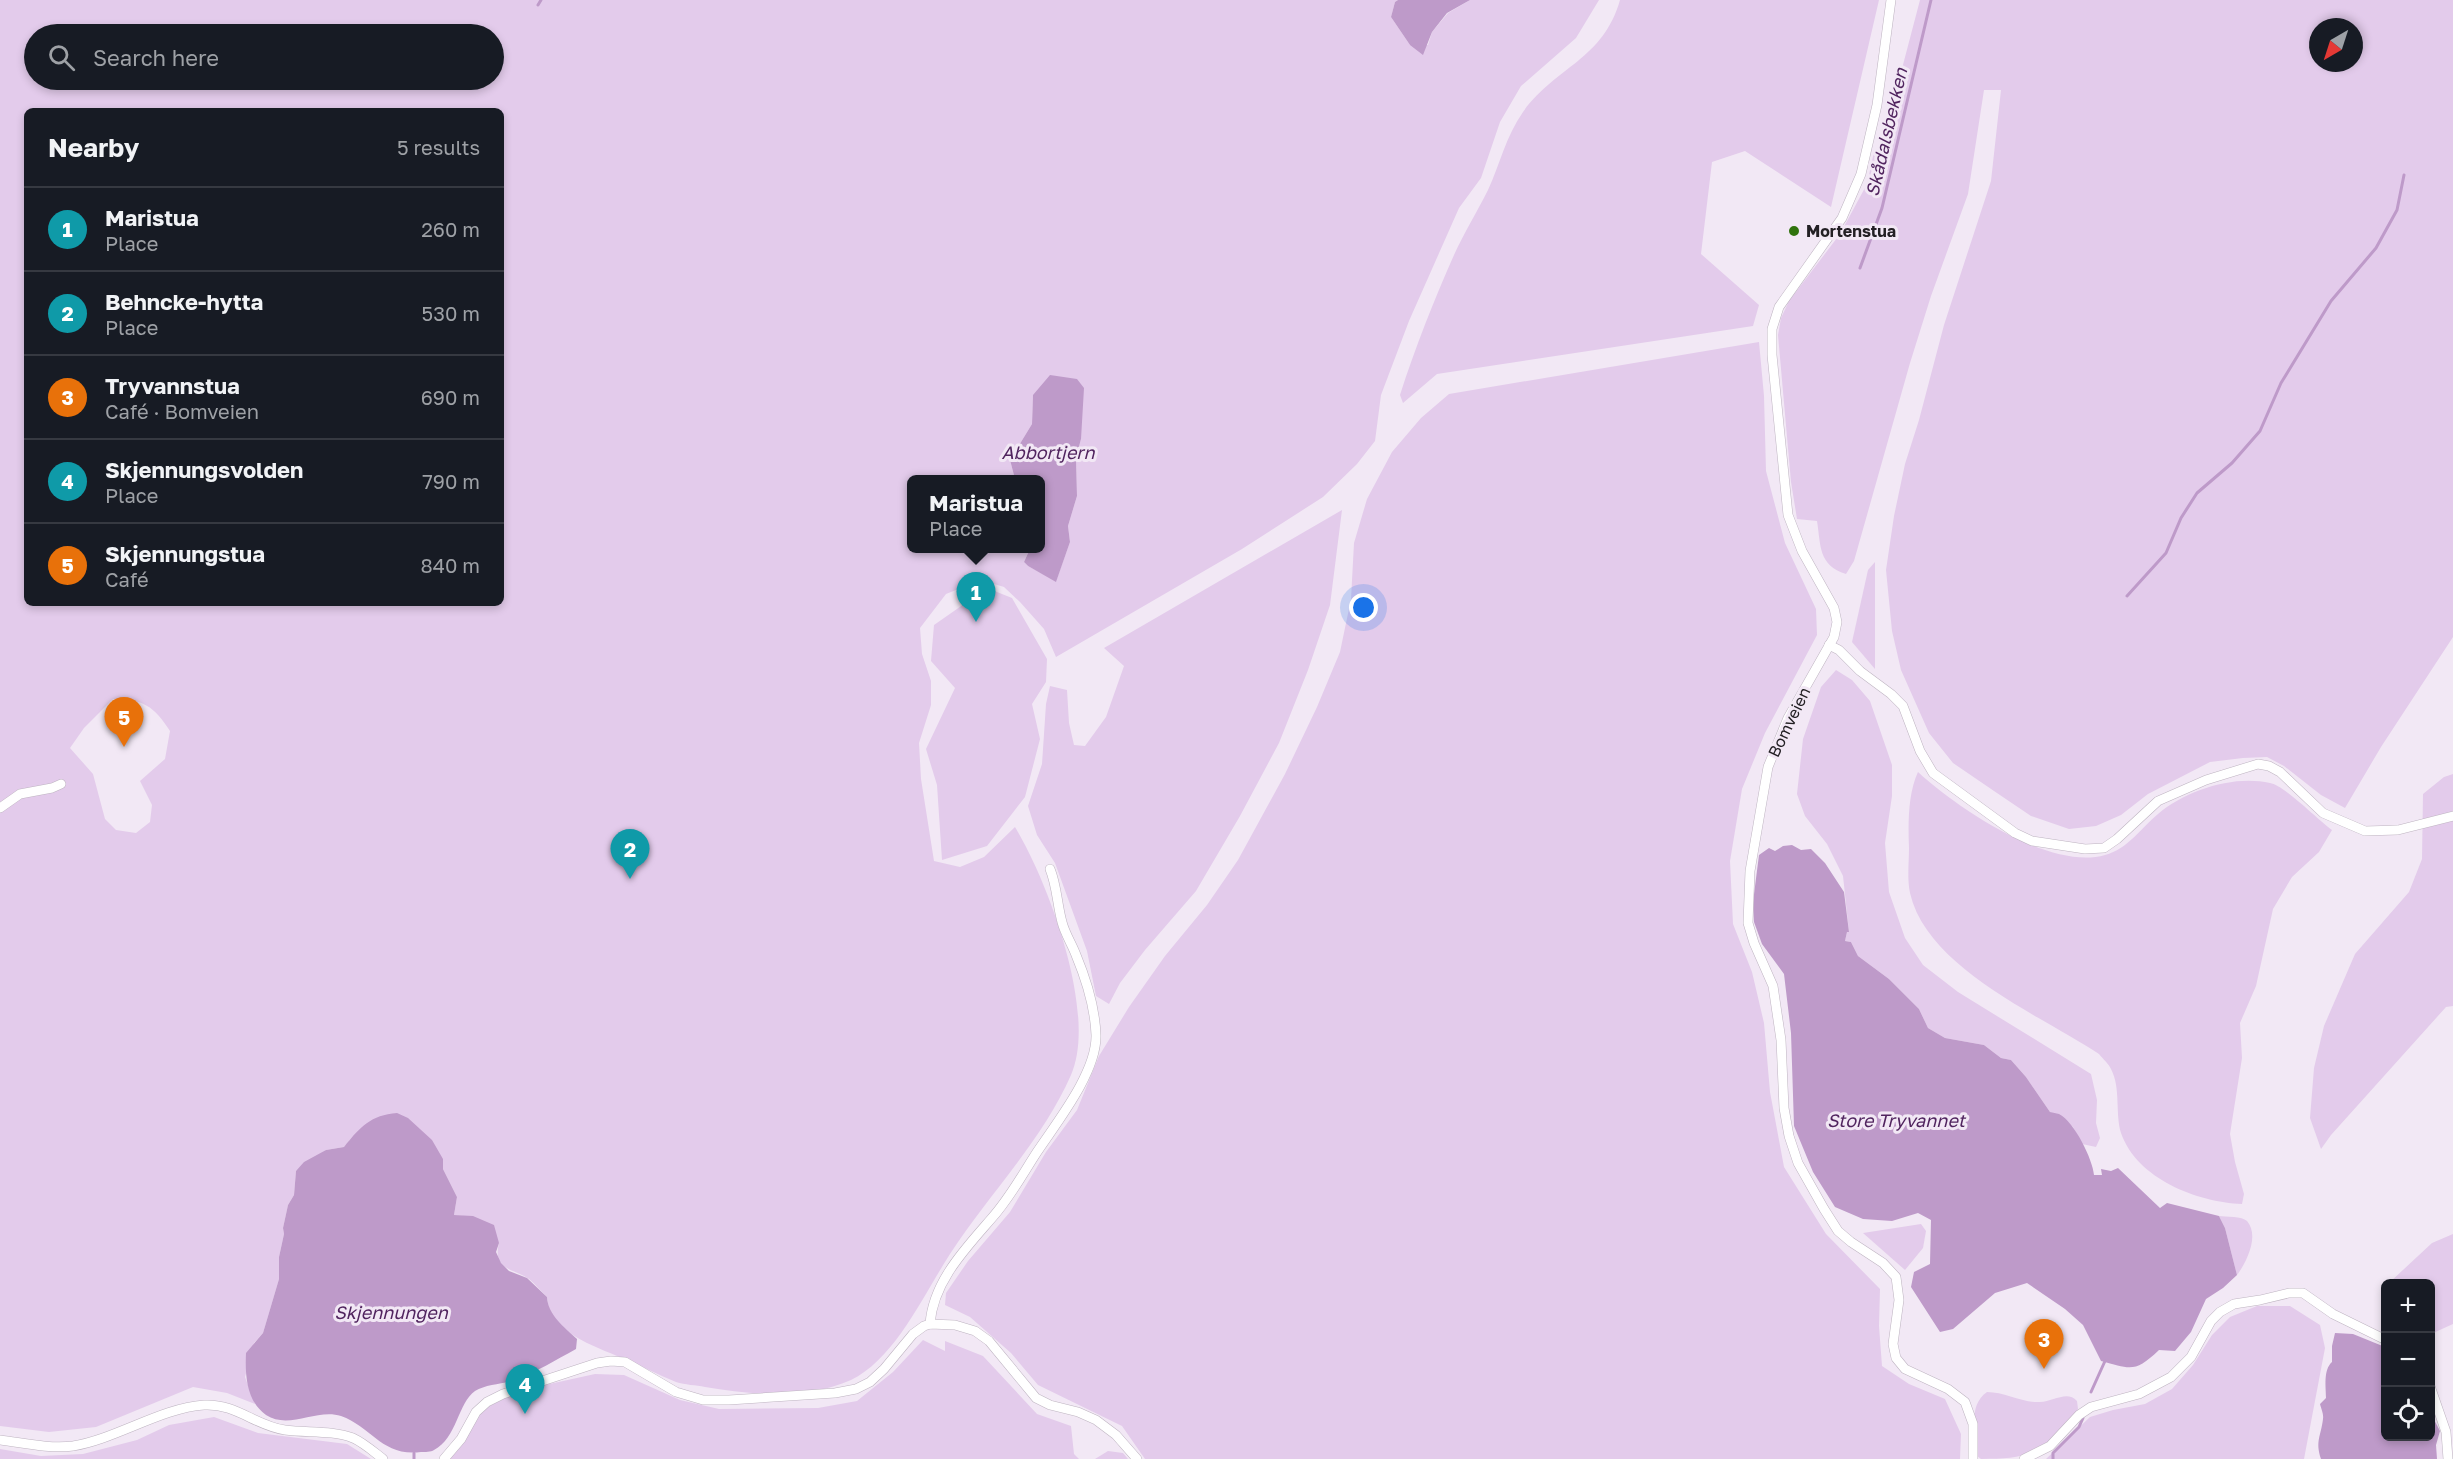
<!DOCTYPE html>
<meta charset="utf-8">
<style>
body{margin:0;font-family:"Golos Text",sans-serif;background:#20242c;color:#f1f3f6}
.controls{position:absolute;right:18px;bottom:18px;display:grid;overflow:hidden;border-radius:9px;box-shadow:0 3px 9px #0003}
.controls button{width:54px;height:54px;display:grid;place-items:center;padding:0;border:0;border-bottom:2px solid #363941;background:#171b24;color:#f1f3f6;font:30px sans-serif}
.compass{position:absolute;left:2309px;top:18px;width:54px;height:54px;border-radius:50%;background:#171b24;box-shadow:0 3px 9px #0003;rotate:219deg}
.you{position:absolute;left:1364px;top:608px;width:21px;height:21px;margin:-15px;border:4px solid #fff;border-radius:50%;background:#1a73e8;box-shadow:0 0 0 9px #1a73e833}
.badge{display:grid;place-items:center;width:39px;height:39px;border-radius:50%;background:#0b8043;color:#fff;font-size:20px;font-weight:700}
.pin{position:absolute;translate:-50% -50px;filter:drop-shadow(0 2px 3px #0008)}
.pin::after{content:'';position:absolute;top:32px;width:21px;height:18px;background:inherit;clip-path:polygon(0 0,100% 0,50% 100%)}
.popup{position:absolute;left:907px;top:475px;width:138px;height:78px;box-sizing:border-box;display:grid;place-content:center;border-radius:9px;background:#171b24;filter:drop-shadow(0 2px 4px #0005);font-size:20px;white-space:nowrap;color:#9ea1a6}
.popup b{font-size:22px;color:#f1f3f6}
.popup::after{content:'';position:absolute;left:50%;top:100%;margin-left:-12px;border:12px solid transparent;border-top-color:#171b24}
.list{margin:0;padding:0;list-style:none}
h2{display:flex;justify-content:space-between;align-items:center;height:78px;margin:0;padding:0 24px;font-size:26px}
h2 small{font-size:20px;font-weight:400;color:#9ea1a6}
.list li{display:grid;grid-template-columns:39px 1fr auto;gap:18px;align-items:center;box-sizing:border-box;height:84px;padding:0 24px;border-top:2px solid #363941}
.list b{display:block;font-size:22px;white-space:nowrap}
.list p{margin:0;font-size:20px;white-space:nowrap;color:#9ea1a6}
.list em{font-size:20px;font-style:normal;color:#9ea1a6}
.icon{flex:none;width:33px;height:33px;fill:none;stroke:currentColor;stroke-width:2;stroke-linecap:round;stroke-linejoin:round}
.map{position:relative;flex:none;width:2453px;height:1459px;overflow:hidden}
.search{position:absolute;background:#171b24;box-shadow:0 3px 9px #0003;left:24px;top:24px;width:480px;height:66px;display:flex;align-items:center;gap:15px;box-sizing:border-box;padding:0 21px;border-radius:33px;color:#9ea1a6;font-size:22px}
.panel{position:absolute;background:#171b24;box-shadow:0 3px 9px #0003;left:24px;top:108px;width:480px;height:498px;border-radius:9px}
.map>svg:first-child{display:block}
.green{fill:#e3cbeb;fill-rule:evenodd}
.water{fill:#be9ac9}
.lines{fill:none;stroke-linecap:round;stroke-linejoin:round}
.stream{stroke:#be9ac9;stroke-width:3}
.minor-casing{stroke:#beb4c1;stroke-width:10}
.minor{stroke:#fff;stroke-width:9}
.poi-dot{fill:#30720d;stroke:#f2e8f5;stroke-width:2}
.labels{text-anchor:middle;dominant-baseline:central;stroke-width:6;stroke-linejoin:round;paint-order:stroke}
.poi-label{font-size:16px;font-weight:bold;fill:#232024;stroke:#f2e8f5;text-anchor:start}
.street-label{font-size:16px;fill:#232024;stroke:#f2e8f5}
.water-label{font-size:18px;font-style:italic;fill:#51245f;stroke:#f2e8f5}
</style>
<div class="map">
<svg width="2453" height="1459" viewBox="0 0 2453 1459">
<rect width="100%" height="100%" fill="#f2e8f5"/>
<!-- green -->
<g class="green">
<path d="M0,0H1398L1395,2L1391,17L1410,45H1428L1432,32L1448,13L1470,0H1599L1576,38L1521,86L1500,122L1481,178L1459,208L1409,321L1381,395L1375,441L1357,464L1323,497L1242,549L1056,657L1044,629L1020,602L1004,587L981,580L946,594L920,628L922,654L931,681V705L919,743L921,779L934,861L960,867L984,857L1015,827C1048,881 1098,1014 1071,1075C1042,1141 989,1194 950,1254C924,1294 895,1359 851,1380C806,1400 753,1395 705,1387C696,1385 685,1385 676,1382C658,1375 640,1365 622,1358C594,1346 549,1332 547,1297C541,1291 535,1284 529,1279C514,1268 492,1271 499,1243L473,1217L454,1215L457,1197L443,1169V1159L353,1136L344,1147L326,1150L296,1171L294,1195L288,1205L283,1228L284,1234L279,1257V1279L263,1333L254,1343L245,1377L255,1404L227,1393L193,1387L96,1427L49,1432L0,1426ZM34,34H494V80H34ZM27,111H501V603H27ZM1033,395L1081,439L1076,458L1077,496L1068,526L1070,542L1056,581L1028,566L1024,562L1030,549L912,548V480L1015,479L1010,460L1032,424ZM113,699C143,699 154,706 170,731L165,759L140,781L152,805L150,822L136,833L116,830L105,819L93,774L70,748L84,728Z"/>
<path d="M1620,0H1879L1831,207L1745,151L1712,162L1701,254L1759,305L1753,326L1437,374L1403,403L1400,395C1415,348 1434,300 1454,255C1464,233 1477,212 1488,190C1500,164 1506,136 1523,112C1555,67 1603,60 1620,0Z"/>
<path d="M1920,0H2453V637L2381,747L2345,808L2321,795L2284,766L2267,757L2243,758L2210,762L2148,794L2121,815L2096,826L2069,829L2031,816L1994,791L1953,763L1929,733L1901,670L1892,631L1886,570L1894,516L1905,464L1919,420L1944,325L1991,181L2001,90H1984L1968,194L1931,296L1910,363L1854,561L1846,574C1818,565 1821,546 1817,521L1797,519L1791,482L1778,335L1781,318L1789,301L1840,234L1867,184L1874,152L1886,150L1899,80ZM2318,27H2354V63H2318Z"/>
<path d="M1759,342L1764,396L1766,471L1785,543L1816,609L1817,635L1765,733L1742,789L1730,861L1733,924L1752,972L1764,1023L1770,1092L1784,1167L1826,1234L1880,1289L1879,1326L1882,1366L1909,1384L1945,1399L1961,1434L1960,1459H1145L1122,1426L1038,1385L1011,1353L970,1317L945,1305L946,1293L968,1261L1010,1212L1046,1152L1077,1110L1099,1056L1129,1007L1165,956L1207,905L1238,860L1285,774L1317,707L1340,652L1351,599L1354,543L1367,499L1392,452L1421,418L1449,394Z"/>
<path d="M1342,510L1330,605L1308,670L1279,743L1240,816L1196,891L1145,950L1120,983L1109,1004L1096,996L1087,951L1055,863L1037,835L1028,806L1042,764L1046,704L1050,686L1067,690L1069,723L1074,745L1085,746L1106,717L1124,666L1104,648Z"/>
<path d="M1875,562V669L1852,642L1868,570Z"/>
<path d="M987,588L1012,598L1047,659L1046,682L1032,704L1040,739L1025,797L987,846L942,860L937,785L926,749L955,688L931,661L934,625Z"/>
<path d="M1836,670L1852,680L1870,701L1892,765V796L1885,843L1889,892L1905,938L1923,965L1958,992L2091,1074L2097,1100L2096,1123L2100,1138L2096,1147L2082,1144L2073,1127L2050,1112L2026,1077L2011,1060L2001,1058L1984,1045L1945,1038L1928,1028L1919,1009L1889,979L1858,956L1851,942L1845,941L1847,932H1849L1843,876L1827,844L1805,816L1797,794L1803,739L1821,687Z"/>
<path d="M1918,772C1957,808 2050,871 2105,855C2128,849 2141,828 2158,814C2187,790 2233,775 2270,783C2284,785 2318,820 2332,830L2319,852L2292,877L2273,909L2256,986L2240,1023L2242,1058L2230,1134L2235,1162L2244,1194L2242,1204C2197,1202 2137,1179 2121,1133C2115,1113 2121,1088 2111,1069C2109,1064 2103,1059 2099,1054C2040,1015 1927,968 1910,893C1907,879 1909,862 1909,848C1908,824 1908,793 1918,772Z"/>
<path d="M2453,774V1006L2446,1007L2331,1135L2321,1149L2310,1118L2314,1068L2324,1026L2355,954L2409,892L2422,859L2423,794L2444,777Z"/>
<path d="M2219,1216C2226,1217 2242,1216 2247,1221C2260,1236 2246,1263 2237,1275L2225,1228Z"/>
<path d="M1921,1224L1926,1231L1923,1248L1905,1270L1863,1233Z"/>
<path d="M2453,1234V1324L2431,1334L2430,1284L2389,1283L2432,1243Z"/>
<path d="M2257,1306H2290L2320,1325L2325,1348L2304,1459H2046L2090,1417L2113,1410L2145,1404L2172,1389L2193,1365L2212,1335L2230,1317Z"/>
<path d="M923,1340L945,1351V1341L983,1356L1037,1414L1071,1426L1074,1454L1079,1459H448L477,1414L495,1398L522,1390L595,1374L624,1375L680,1400L719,1409L818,1408L857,1401L893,1372Z"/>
<path d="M1987,1392C2005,1392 2022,1403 2040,1402C2053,1402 2067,1390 2077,1401L2078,1409C2075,1416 2068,1422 2063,1428C2037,1457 2017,1459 1981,1459L1977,1456C1976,1433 1967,1406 1987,1392Z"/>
<path d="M214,1417L258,1433L347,1444L371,1459H0V1449L41,1456L83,1454L137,1440L169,1425Z"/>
<path d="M1108,1451L1123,1453L1128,1459H1095Z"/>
</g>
<!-- water -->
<g class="water">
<path d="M1398,0H1470L1447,13L1432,32L1423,55L1410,45L1391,17L1395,2Z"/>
<path d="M1050,375L1077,379L1084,388L1081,439L1076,458L1077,496L1068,526L1070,542L1056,582L1028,566L1024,562L1030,549L1040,548V480L1015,479L1010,460L1032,424L1033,395Z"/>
<path d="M1792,845L1801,850L1811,849L1825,863L1844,892L1849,932H1847L1845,941L1851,942L1858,956L1889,979L1919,1009L1928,1028L1945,1038L1984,1045L2001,1058L2011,1060L2026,1077L2050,1112C2053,1113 2056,1113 2059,1114C2074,1121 2093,1160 2094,1175H2102L2101,1169L2111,1171L2118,1168L2160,1208L2167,1203L2219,1216L2225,1228L2237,1275L2223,1288L2206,1299L2191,1332L2175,1351L2159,1350C2135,1373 2131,1369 2101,1361L2083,1325L2065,1309L2027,1283L1995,1293L1953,1329L1940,1332L1911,1287L1914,1272L1930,1264L1931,1220L1918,1213L1892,1221L1863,1219L1835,1207L1813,1172L1794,1126L1791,1033L1784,974L1762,944L1754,922L1753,902L1759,855L1769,848L1775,851L1783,846Z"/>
<path d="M397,1113L408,1118L432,1140L443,1159V1169L457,1197L454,1215L473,1216L494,1225L499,1243L496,1252L501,1263L509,1271L527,1278L547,1297C548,1315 564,1327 577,1339L576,1349C556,1360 536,1372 515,1380C503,1384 486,1384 475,1391C458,1403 457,1438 434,1450C431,1452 425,1452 421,1452C382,1457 372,1427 341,1416C317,1408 289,1430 266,1415C246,1401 245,1374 246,1353L263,1333L279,1279V1257L284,1234L283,1228L288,1205L294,1195L296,1171L304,1162L326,1150L344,1147C360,1127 371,1115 397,1113Z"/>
<path d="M2335,1333L2353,1334L2385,1347L2386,1436H2430L2431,1414L2440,1431L2436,1445L2437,1459H2321C2315,1441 2321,1436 2323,1419C2324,1415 2321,1408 2320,1404L2326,1398C2326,1387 2323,1370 2332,1362V1346Z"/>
</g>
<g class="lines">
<!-- stream -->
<g class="stream">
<path d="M538,5L541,0"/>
<path d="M1860,268L1882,208L1931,0"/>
<path d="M2127,596L2166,553L2181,518L2197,493L2232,463L2260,431L2281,383L2331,301L2376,248L2397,210L2404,175"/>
<path d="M2091,1392L2105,1361"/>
<path d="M414,1459V1453"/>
<path d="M2053,1459V1453L2079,1427L2083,1418"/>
</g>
<defs>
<g id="minor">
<path d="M1891,0L1877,105L1861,174L1842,218L1779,307L1772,329V355L1788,515L1802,551L1834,608L1837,622L1834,637L1788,718L1768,767L1750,871L1748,923L1754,943L1773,986L1781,1040L1784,1108L1789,1136L1798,1163L1824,1209L1838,1231L1851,1242L1883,1263L1896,1277L1899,1300L1893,1344L1896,1358L1905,1369L1948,1389L1965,1402L1973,1424V1459"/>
<path d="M1829,645L1839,650L1860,671L1891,694L1903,706L1920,751L1933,773L2015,833L2032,841L2085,849L2104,848L2117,839L2158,801L2206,780L2258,764L2269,766L2280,772L2323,813L2365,831L2398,830L2453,816"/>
<path d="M0,808L20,794L52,788L61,784"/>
<path d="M930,1324C933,1282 965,1249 991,1219C1010,1198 1022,1175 1037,1152C1057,1122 1097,1072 1096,1035C1095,1009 1086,979 1076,955C1072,944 1065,934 1062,922C1057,904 1057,886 1050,869"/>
<path d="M2430,1386L2446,1432L2448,1459"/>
<path d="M0,1440C24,1443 49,1449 73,1446C116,1439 161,1408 204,1405C235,1403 256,1426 285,1430C308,1433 332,1430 353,1438C364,1443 374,1452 383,1459"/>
<path d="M444,1459L461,1439L476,1412L487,1402L503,1394L597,1363L611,1361L625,1362L676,1392L703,1400H729L835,1393L856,1389L870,1382L884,1369L913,1334L924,1326L930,1324L955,1325L975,1331L989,1341L1036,1398L1050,1405L1078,1412L1096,1420L1116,1435L1137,1459"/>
<path d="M2024,1459L2050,1446L2079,1415L2091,1407L2139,1394L2171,1377L2191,1357L2211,1321L2220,1312L2234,1304L2260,1300L2289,1293H2303L2333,1314L2386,1340"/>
</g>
</defs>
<!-- minor casing -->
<use href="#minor" class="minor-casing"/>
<!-- minor -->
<use href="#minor" class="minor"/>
</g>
<!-- markers -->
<circle class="poi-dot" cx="1794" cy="231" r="6"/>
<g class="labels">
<!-- poi labels -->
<g class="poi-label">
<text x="1806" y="231">Mortenstua</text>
</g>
<!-- street labels -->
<g class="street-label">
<text transform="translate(1789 722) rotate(-64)">Bomveien</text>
</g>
<!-- water labels -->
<g class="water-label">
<text transform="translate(1886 132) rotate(-77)">Skådalsbekken</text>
<text x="1048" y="452">Abbortjern</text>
<text x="1896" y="1120">Store Tryvannet</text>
<text x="391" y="1312">Skjennungen</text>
</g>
</g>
</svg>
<div class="controls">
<button>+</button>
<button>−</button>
<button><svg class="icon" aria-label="locate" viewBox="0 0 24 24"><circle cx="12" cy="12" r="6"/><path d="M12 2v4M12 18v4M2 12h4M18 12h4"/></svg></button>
</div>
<svg class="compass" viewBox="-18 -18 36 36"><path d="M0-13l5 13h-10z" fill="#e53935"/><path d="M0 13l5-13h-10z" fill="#9ea1a6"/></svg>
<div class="you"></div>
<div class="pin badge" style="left:976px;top:622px;background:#0f9aa8">1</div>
<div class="popup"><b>Maristua</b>Place</div>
<div class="pin badge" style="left:630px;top:879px;background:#0f9aa8">2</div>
<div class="pin badge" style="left:2044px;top:1369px;background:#e8710a">3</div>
<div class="pin badge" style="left:525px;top:1414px;background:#0f9aa8">4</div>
<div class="pin badge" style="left:124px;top:747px;background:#e8710a">5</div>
<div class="search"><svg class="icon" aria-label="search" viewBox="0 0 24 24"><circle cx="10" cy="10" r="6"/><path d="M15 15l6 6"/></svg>Search here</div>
<section class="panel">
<h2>Nearby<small>5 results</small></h2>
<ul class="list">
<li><span class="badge" style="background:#0f9aa8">1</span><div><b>Maristua</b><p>Place</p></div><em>260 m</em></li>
<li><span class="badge" style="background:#0f9aa8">2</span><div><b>Behncke-hytta</b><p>Place</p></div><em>530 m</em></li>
<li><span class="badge" style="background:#e8710a">3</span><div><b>Tryvannstua</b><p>Café · Bomveien</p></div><em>690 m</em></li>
<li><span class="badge" style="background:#0f9aa8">4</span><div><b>Skjennungsvolden</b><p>Place</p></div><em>790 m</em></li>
<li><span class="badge" style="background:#e8710a">5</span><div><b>Skjennungstua</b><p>Café</p></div><em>840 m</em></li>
</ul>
</section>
</div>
